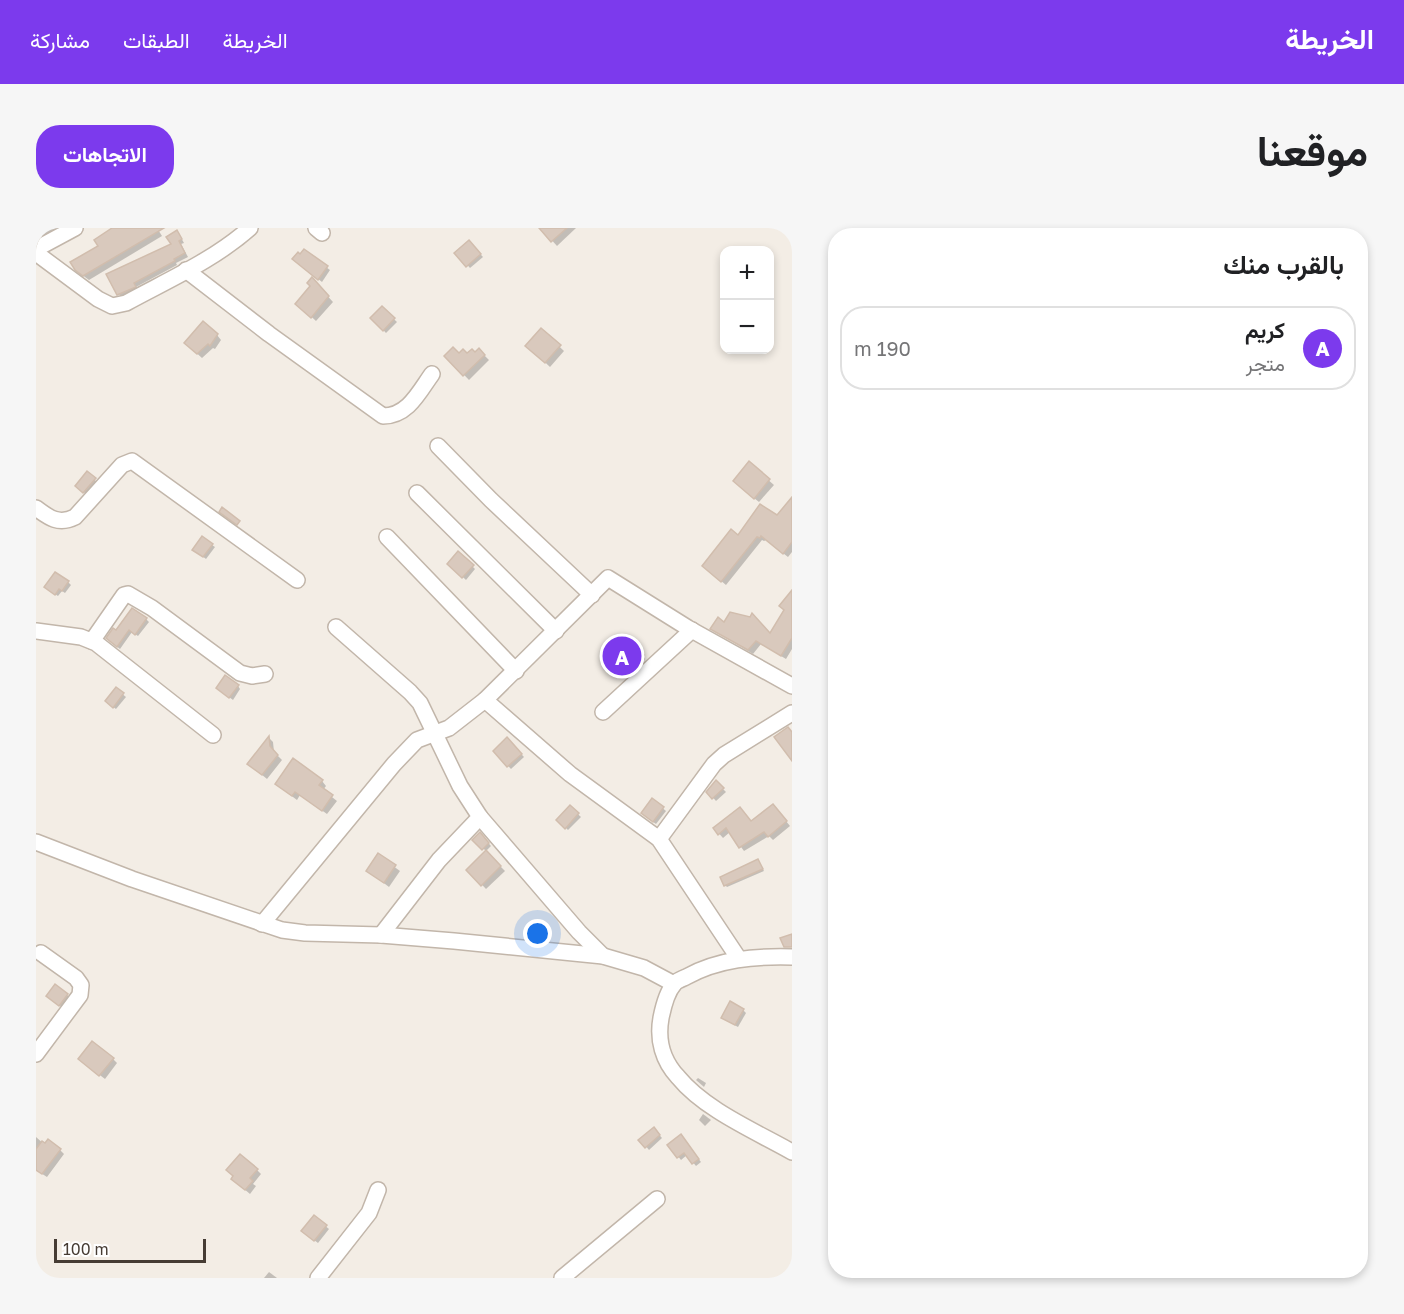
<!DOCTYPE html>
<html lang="ar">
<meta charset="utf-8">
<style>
body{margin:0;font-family:"Golos Text",Vazirmatn,sans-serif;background:#f6f6f6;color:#202124;direction:rtl}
.controls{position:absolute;right:18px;top:18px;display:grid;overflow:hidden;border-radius:12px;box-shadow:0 3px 9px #0003}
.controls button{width:54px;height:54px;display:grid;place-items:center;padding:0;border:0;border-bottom:2px solid #e0e0e0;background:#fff;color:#202124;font:30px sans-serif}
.scale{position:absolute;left:18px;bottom:15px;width:152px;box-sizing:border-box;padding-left:6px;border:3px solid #463c34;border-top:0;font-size:16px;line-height:21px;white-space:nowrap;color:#463c34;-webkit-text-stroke:4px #fff;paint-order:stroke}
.you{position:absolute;left:502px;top:706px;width:21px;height:21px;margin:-15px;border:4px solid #fff;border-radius:50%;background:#1a73e8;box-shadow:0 0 0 9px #1a73e833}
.badge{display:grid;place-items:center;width:39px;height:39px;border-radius:50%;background:#7c3aed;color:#fff;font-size:20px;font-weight:700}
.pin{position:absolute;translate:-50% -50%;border:3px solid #fff;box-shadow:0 2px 6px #0006}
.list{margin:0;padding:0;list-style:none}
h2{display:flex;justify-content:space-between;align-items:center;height:78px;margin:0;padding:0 24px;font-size:26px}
h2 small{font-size:20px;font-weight:400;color:#757577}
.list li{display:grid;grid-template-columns:39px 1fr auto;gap:18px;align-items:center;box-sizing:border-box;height:84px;margin:0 12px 12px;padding:0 12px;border:2px solid #e0e0e0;border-radius:24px}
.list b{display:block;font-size:22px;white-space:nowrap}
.list p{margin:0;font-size:20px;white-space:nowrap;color:#757577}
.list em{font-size:20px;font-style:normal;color:#757577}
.map{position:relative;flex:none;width:756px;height:1050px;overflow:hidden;direction:ltr;border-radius:24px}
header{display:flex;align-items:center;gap:36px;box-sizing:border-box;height:84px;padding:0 30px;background:#7c3aed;color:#fff}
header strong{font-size:28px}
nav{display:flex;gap:33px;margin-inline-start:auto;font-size:21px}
.intro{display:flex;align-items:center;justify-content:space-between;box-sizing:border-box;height:144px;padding:0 36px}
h1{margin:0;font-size:42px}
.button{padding:15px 27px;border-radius:24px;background:#7c3aed;color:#fff;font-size:21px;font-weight:700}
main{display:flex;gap:36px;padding:0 36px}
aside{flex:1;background:#fff;border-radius:24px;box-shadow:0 3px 9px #0003}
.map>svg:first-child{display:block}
.shadow{fill:#0003}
.building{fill:#d9c9bd;stroke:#d1bdad;stroke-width:1.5}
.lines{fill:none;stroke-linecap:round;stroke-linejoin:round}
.minor-casing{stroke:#c2b6aa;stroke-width:18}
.minor{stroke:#fff;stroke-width:15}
</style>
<header>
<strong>الخريطة</strong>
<nav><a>الخريطة</a><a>الطبقات</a><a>مشاركة</a></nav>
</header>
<div class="intro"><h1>موقعنا</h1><a class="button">الاتجاهات</a></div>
<main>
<aside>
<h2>بالقرب منك<small></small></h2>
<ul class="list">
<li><span class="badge">A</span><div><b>كريم</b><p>متجر</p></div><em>190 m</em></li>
</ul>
</aside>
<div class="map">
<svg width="756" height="1050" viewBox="0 0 756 1050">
<rect width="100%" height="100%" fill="#f3ede5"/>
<!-- shadow -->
<g class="shadow">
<path d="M0,0H34L10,13L3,4L0,5Z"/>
<path d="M87,0H121L126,8L53,52L45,46L64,18Z"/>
<path d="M505,0H540L521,18Z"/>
<path d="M144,8L148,15L145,16L152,29L140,35L141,37L100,59L102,62L86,69L83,66Z"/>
<path d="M433,14L447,29L434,40L421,25Z"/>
<path d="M268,23L294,42L286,54L261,34Z"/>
<path d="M276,51L297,74L280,93L266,80L276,59Z"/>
<path d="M346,80L361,94L350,105L336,90Z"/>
<path d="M506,102L528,123L514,139L492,118Z"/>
<path d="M181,107L185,112L179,121L177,120L166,130L155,120Z"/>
<path d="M443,122L453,132L433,152L410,128L439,126Z"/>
<path d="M714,236L738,257L723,274L703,258Z"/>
<path d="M51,245L61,254L51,267L41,258Z"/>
<path d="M756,274V324L752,329L730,312L728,313L726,312L690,357L672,342L702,309L742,289Z"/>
<path d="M176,317L179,319L170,331L161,324Z"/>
<path d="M423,325L439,341L430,352L413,336Z"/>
<path d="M32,354L35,357L29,365L26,363L22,368L13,362Z"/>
<path d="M756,364V421L750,431L725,416L717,426L676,401L688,396L735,407L749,382Z"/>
<path d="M110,391L113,394L102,408L96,404L84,421L74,413L80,404Z"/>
<path d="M591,413L609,431L600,440L582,422Z"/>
<path d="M202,458L204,461L197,472L185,463Z"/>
<path d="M80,461L90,469L80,481L73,476Z"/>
<path d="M233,510L237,514L238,524L246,532L231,551L213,536Z"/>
<path d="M471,511L488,529L475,541L459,523Z"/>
<path d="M286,553L290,558L287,562L301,573L291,586L264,567L261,572L245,560Z"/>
<path d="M680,554L690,564L680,573L672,564Z"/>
<path d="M617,572L630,583L620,596L609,588Z"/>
<path d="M534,579L545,589L532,602L522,592Z"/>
<path d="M741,582L754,598L737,612L733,608L708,623L694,604L687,610L679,601L716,595Z"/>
<path d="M444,606L455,618L450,623L438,612Z"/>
<path d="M450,624L469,643L450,661L432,642Z"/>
<path d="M342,627L364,643L353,659L332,643Z"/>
<path d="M723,635L728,643L691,659L689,657Z"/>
<path d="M31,767L33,769L26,779L15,771Z"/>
<path d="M707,782L710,785L702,799L689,792Z"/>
<path d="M77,831L81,835L69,851L48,835Z"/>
<path d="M662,850L670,855L668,859L660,852Z"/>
<path d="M667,886L675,892L669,898L663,892Z"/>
<path d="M618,901L626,910L613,922L605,912Z"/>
<path d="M0,909L9,917L24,922L28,926L11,949L0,942Z"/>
<path d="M647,911L665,934L660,938L651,927L645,932L633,917Z"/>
<path d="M221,942L225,946L217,956L220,958L214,966L201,955Z"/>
<path d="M278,989L293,1001L282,1015L270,1006Z"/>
<path d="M233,1044L241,1050H228Z"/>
</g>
<!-- building -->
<g class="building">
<path d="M76,0H128L47,48L39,42L34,34L62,18L58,12Z"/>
<path d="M503,0H531L515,14Z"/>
<path d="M141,2L146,11L143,13L149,25L138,31L139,33L98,55L100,59L81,67L70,46L135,16L130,9Z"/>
<path d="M433,12L445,26L430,39L418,25Z"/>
<path d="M268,21L292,38L282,52L256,31L262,24L264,26Z"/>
<path d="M276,49L293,68L275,90L259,76L274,58L271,55Z"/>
<path d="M346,78L359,90L347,103L334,90Z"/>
<path d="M167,93L182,106L174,118L172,116L161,126L148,115Z"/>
<path d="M505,100L525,117L509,135L489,118Z"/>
<path d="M417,119L423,125L427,121L431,125L436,121L439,124L443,120L449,127L427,148L408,128Z"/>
<path d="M713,233L734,251L718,271L697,253Z"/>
<path d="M51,243L60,250L47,265L39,258Z"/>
<path d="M756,269V314L747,326L725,308L724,310L721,309L685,354L666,338L695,301L702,307L724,276L741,287Z"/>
<path d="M186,279L204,293L201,297L183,284Z"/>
<path d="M166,308L177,316L167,329L156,322Z"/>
<path d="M422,323L438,337L426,350L411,336Z"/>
<path d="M19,344L33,353L26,363L23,361L19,367L8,359Z"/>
<path d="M756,362V410L745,428L720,413L712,422L674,401L682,389L688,394L694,384L714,389L716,385L734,405L748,382L743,378Z"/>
<path d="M96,380L111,390L99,407L93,402L81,419L70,410L77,400L80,402Z"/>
<path d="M591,411L608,427L596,439L580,422Z"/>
<path d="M189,447L203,457L193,470L180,460Z"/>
<path d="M80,459L88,465L77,480L69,473Z"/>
<path d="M752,499L756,504V533L738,509Z"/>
<path d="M233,508L234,518L242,527L226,547L211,536Z"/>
<path d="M471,509L486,526L471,539L457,523Z"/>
<path d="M257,530L287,552L283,557L297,567L286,583L259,564L256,568L239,556Z"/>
<path d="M680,552L688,560L676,571L670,564Z"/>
<path d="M616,570L628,579L617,594L605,585Z"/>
<path d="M737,576L751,593L732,609L728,604L703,620L690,600L682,607L677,600L704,579L715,593Z"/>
<path d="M534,577L543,585L529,601L520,592Z"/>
<path d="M444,604L453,615L446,622L436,612Z"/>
<path d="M450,622L465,638L445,658L430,642Z"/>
<path d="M342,625L360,637L348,655L330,643Z"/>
<path d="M722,631L727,641L688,658L684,649Z"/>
<path d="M756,706V719H748L744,710Z"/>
<path d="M19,756L32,766L23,778L10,768Z"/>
<path d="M694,773L708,781L699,797L685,790Z"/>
<path d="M56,813L78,830L63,848L42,831Z"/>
<path d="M618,899L624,907L609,920L602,912Z"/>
<path d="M645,906L663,931L656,936L648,925L641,930L631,917Z"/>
<path d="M12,911L25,921L6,946L0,942V921L6,913L9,915Z"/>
<path d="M204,926L222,941L214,950L217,953L209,962L195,951L197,948L190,942Z"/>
<path d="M278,987L291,997L278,1013L265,1003Z"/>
</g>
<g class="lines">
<defs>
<g id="minor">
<path d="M280,0L286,5"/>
<path d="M0,21L39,0"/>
<path d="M0,25L62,71L76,78L90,75C132,52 178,32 214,0"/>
<path d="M150,42L233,106L347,188C372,188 383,164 396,146"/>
<path d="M402,218L455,272L556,367"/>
<path d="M381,265L520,403"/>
<path d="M0,280C13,290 23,297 39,289L86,237L96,233L261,352"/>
<path d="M351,309L480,443"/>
<path d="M300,399L374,464L384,475L424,558L444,589L403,632L345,707"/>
<path d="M0,403L45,409L60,415L177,507"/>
<path d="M56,413L88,367L92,366L116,380L204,445L216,448L229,446"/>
<path d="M449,472L534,546L623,611L703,731"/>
<path d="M567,484L656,402"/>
<path d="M444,589L543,704L567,728"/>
<path d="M623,611L678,536L688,527L756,485"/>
<path d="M0,614L96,651L246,702L269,705L345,707L418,713L567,728L608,740L638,756"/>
<path d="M226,696L358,536L381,512L413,500L449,472L572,350L652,400L756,458"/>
<path d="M756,729C719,728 682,731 650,749C646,751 640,753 638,756C631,764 627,780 625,790C621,812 627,833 642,849C669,882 719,903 756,924"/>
<path d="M0,826L44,767L45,757L40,750L5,725"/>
<path d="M282,1050L333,985L342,962"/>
<path d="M526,1050L621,971"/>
</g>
</defs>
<!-- minor casing -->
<use href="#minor" class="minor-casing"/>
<!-- minor -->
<use href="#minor" class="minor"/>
</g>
</svg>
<div class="controls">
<button>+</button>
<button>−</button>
</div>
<div class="scale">100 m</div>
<div class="you"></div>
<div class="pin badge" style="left:586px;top:428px">A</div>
</div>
</main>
